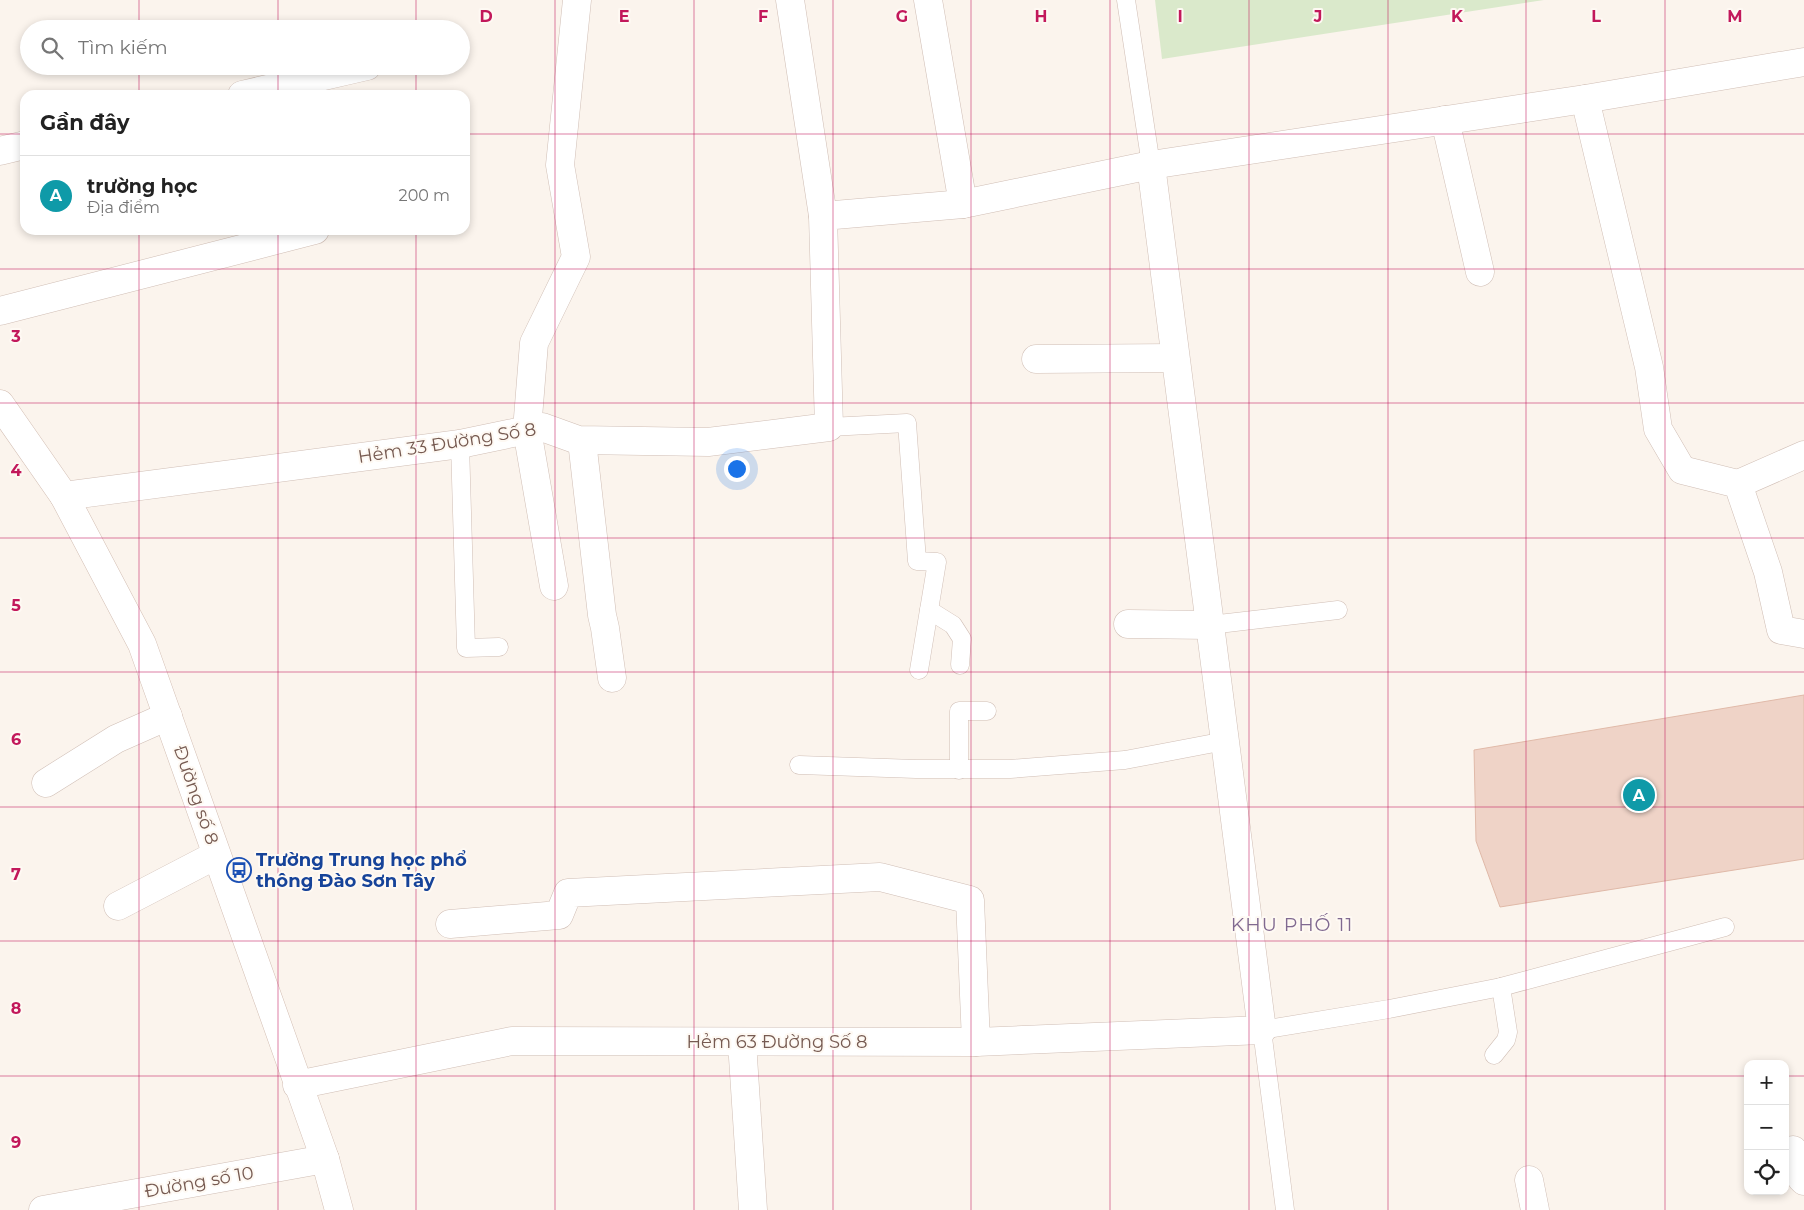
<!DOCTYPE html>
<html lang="vi">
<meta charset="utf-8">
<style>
body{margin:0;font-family:Montserrat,sans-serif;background:#f6f6f6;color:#222}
.controls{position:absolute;right:15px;bottom:15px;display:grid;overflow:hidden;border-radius:10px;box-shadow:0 2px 8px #0003}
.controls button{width:45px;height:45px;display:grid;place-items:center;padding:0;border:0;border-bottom:1px solid #e0e0e0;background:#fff;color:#222;font:25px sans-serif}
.you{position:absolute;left:736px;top:468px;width:18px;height:18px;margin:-12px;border:4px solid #fff;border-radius:50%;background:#1a73e8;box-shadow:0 0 0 8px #1a73e833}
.badge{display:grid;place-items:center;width:32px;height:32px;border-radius:50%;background:#da6e5d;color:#fff;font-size:16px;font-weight:700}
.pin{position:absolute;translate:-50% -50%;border:2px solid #fff;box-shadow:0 1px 5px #0006}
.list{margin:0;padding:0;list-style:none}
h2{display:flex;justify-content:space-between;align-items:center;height:65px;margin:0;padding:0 20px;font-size:21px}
h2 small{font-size:16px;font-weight:400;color:#767676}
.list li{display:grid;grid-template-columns:32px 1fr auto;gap:15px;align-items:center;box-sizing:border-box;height:80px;padding:0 20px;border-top:1px solid #e0e0e0}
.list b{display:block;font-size:19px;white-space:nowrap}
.list p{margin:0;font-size:16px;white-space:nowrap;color:#767676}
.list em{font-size:16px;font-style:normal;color:#767676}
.icon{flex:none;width:28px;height:28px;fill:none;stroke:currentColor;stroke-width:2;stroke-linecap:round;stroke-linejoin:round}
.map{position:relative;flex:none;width:1804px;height:1210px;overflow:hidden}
.search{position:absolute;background:#fff;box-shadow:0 2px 8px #0003;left:20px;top:20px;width:450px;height:55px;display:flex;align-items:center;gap:12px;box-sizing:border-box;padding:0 18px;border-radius:28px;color:#767676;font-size:19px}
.panel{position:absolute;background:#fff;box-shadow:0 2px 8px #0003;left:20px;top:90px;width:450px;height:145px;border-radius:15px}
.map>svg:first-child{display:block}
.green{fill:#dae9cb}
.building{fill:#efd3c7;stroke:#e0b9a8}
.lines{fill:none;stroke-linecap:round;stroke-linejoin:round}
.lane-casing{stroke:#d0beb5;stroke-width:19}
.street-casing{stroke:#d0beb5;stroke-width:29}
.secondary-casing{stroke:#d3beb3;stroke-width:29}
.lane{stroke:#fff;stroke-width:18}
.street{stroke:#fff;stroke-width:28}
.secondary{stroke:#fff;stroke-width:28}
.grid{fill:none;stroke:#c2185b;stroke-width:1;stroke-opacity:0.55}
.labels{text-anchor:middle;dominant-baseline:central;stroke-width:4;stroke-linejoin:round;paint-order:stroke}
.street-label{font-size:18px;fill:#765a51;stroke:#fef9f3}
.transit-label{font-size:18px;font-weight:bold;fill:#164399;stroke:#fef9f3;text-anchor:start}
.neighbourhood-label{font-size:19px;letter-spacing:1px;fill:#806990;stroke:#fef9f3}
.grid-label{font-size:16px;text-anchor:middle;font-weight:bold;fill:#c2185b;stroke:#fef9f3;stroke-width:4;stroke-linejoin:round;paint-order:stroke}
</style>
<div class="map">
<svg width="1804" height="1210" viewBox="0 0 1804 1210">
<rect width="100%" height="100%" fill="#fbf4ed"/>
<!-- green -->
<path class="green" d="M1155,0H1544L1162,59Z"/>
<!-- building -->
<path class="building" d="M1804,695V859L1500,907L1476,841L1474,750Z"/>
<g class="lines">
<defs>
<g id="lane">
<path d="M1126,0L1151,165"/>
<path d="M829,427L907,423L917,561L937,562L919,670"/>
<path d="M460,444L466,648L499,647"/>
<path d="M929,610L953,625L962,639L960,665"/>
<path d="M1210,625L1338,610"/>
<path d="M799,765L916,769H1010L1125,760L1225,741"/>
<path d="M959,770V711H987"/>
<path d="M1494,1055L1506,1040L1508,1032L1501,987"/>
<path d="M1285,1210L1262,1030L1389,1009L1501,987L1725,927"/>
</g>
<g id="street">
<path d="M790,0L823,216"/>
<path d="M928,0L963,204"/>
<path d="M242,95L367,66"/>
<path d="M1585,99L1649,367L1658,429L1682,470L1738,484L1768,572L1781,630L1804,634"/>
<path d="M1445,120L1480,272"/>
<path d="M0,151L25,145"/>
<path d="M0,311L315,230"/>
<path d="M1036,359L1175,358"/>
<path d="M582,441L602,615L605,628L612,678"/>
<path d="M1738,484L1804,455"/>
<path d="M64,496L460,444L542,427L578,440L708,442L829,427L823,216L963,204L1151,165L1585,99L1804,62"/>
<path d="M554,586L527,430L534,343L576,257L560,165L577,0"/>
<path d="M1128,624L1210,625"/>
<path d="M46,783L116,739L168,716"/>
<path d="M118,906L216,855"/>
<path d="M450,924L559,915L568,893L880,877L970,900L976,1042"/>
<path d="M742,1042L753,1210"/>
<path d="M297,1085L512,1041L976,1042L1262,1030L1151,165"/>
<path d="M1793,1150L1801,1178L1804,1181"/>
<path d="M1529,1180L1535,1210"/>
<path d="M43,1210L325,1159"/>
</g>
<path id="secondary" d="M0,404L64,496L142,644L325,1159L339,1210"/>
</defs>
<!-- lane casing -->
<use href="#lane" class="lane-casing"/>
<!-- street casing -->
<use href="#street" class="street-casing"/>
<!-- secondary casing -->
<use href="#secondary" class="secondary-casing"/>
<!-- lane -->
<use href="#lane" class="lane"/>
<!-- street -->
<use href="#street" class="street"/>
<!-- secondary -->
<use href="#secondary" class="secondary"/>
</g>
<!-- grid -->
<path class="grid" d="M139,0V29M278,0V29M416,0V29M555,0V1210M694,0V1210M833,0V1210M971,0V1210M1110,0V1210M1249,0V1210M1388,0V1210M1526,0V1210M1665,0V1210M139,66V95M278,66V95M416,66V95M0,134H25M465,134H1804M139,230V1210M278,230V1210M416,230V1210M0,269H1804M0,403H1804M0,538H1804M0,672H1804M0,807H1804M0,941H1804M0,1076H1748M1785,1076H1804"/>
<!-- icons -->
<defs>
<symbol id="bus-ring" viewBox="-11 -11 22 22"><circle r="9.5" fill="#fef9f3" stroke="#1a4fb4" stroke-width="1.5"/><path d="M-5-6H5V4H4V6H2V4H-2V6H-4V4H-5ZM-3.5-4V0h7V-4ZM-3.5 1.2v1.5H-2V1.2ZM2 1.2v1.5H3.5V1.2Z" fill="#1a4fb4"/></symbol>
</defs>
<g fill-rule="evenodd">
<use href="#bus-ring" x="225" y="856" width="28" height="28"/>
</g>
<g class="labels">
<!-- street labels -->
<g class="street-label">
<text transform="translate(447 443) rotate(-9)">Hẻm 33 Đường Số 8</text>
<text transform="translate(196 795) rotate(71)">Đường số 8</text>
<text x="777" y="1042">Hẻm 63 Đường Số 8</text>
<text transform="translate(199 1182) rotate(-10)">Đường số 10</text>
</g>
<!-- transit labels -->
<g class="transit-label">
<text x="256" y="860">Trường Trung học phổ<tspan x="256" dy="21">thông Đào Sơn Tây</tspan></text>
</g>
<!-- neighbourhood labels -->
<g class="neighbourhood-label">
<text x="1292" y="924">KHU PHỐ 11</text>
</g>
</g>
<g class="grid-label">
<text x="486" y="22">D</text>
<text x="624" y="22">E</text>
<text x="763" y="22">F</text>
<text x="902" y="22">G</text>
<text x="1041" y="22">H</text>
<text x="1180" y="22">I</text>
<text x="1318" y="22">J</text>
<text x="1457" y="22">K</text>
<text x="1596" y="22">L</text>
<text x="1735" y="22">M</text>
<text x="16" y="342">3</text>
<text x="16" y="476">4</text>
<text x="16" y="611">5</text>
<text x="16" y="745">6</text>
<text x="16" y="880">7</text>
<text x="16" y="1014">8</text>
<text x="16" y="1148">9</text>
</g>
</svg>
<div class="controls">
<button>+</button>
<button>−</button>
<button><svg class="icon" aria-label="locate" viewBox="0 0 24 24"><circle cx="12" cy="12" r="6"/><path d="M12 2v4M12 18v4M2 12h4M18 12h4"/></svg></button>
</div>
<div class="you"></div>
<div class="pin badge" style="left:1639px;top:795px;background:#0f9aa8">A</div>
<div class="search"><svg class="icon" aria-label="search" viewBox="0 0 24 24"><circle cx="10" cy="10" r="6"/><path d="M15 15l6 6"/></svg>Tìm kiếm</div>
<section class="panel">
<h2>Gần đây<small></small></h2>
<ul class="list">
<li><span class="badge" style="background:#0f9aa8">A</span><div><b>trường học</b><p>Địa điểm</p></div><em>200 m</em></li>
</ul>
</section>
</div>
